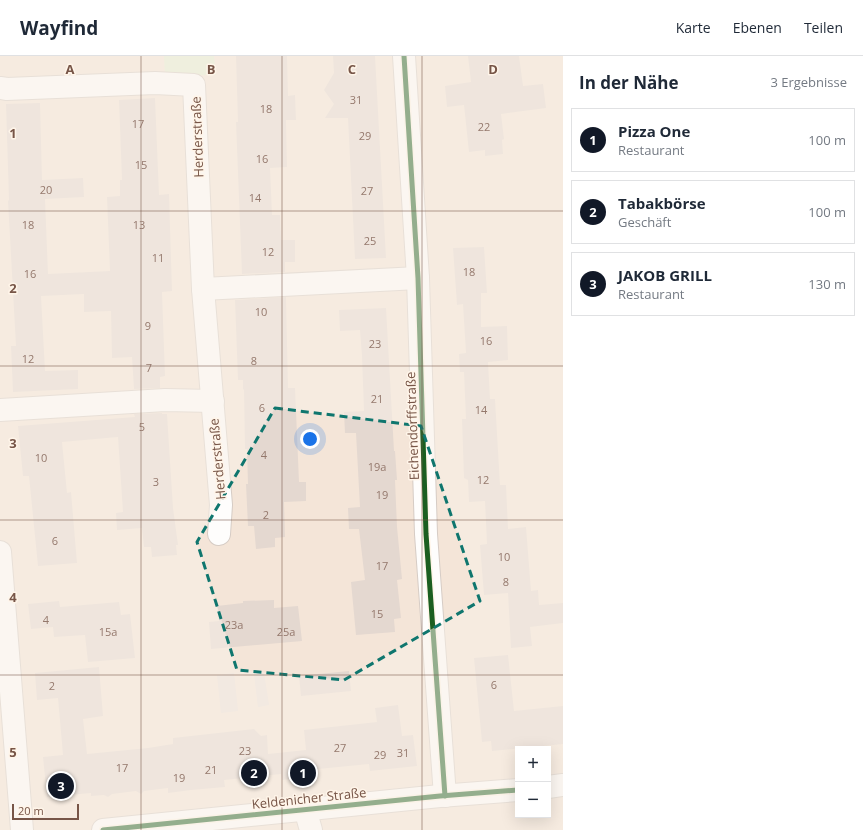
<!DOCTYPE html>
<html lang="de">
<meta charset="utf-8">
<style>
body{margin:0;font-family:"Open Sans",sans-serif;background:#f2f2f3;color:#1f2937}
.controls{position:absolute;right:12px;bottom:12px;display:grid;overflow:hidden;border-radius:0px;box-shadow:0 4px 16px #0002}
.controls button{width:36px;height:36px;display:grid;place-items:center;padding:0;border:0;border-bottom:1px solid #e0e1e3;background:#fff;color:#1f2937;font:20px sans-serif}
.scale{position:absolute;left:12px;bottom:10px;width:67px;box-sizing:border-box;padding-left:4px;border:2px solid #775547;border-top:0;font-size:11px;line-height:14px;white-space:nowrap;color:#775547;-webkit-text-stroke:3px #fff5e9;paint-order:stroke}
.you{position:absolute;left:310px;top:383px;width:14px;height:14px;margin:-10px;border:3px solid #fff;border-radius:50%;background:#1a73e8;box-shadow:0 0 0 6px #1a73e833}
.badge{display:grid;place-items:center;width:26px;height:26px;border-radius:50%;background:#111827;color:#fff;font-size:13px;font-weight:700}
.pin{position:absolute;translate:-50% -50%;border:2px solid #fff;box-shadow:0 1px 4px #0006}
.list{margin:0;padding:0;list-style:none}
h2{display:flex;justify-content:space-between;align-items:center;height:52px;margin:0;padding:0 16px;font-size:17px}
h2 small{font-size:13px;font-weight:400;color:#747a83}
.list li{display:grid;grid-template-columns:26px 1fr auto;gap:12px;align-items:center;box-sizing:border-box;height:64px;margin:0 8px 8px;padding:0 8px;border:1px solid #e0e1e3;border-radius:0px}
.list b{display:block;font-size:15px;white-space:nowrap}
.list p{margin:0;font-size:13px;white-space:nowrap;color:#747a83}
.list em{font-size:13px;font-style:normal;color:#747a83}
.map{position:relative;flex:none;width:563px;height:774px;overflow:hidden}
header{display:flex;align-items:center;gap:24px;box-sizing:border-box;height:56px;padding:0 20px;background:#fff;border-bottom:1px solid #e0e1e3}
header strong{font-size:19px}
nav{display:flex;gap:22px;margin-inline-start:auto;font-size:14px}
main{display:flex}
aside{flex:1;background:#fff}
.map>svg:first-child{display:block}
.residential{fill:#f4e5d8;fill-rule:evenodd}
.industrial{fill:#eae0d9}
.green{fill:#e4eed2}
.building{fill:#e4d8d0}
.lines{fill:none;stroke-linecap:round;stroke-linejoin:round}
.minor-casing{stroke:#d6ccc5;stroke-width:24}
.minor{stroke:#fefdfc;stroke-width:22}
.cycleway-casing{stroke:#fff5e9;stroke-width:8}
.cycleway{stroke:#1b5e20;stroke-width:5}
.marked{fill:none;stroke:#0f766e;stroke-width:3;stroke-dasharray:8 5;stroke-linejoin:round}
.grid{fill:none;stroke:#775547;stroke-width:1;stroke-opacity:0.55}
.labels{text-anchor:middle;dominant-baseline:central;stroke-width:3;stroke-linejoin:round;paint-order:stroke}
.number-label{font-size:11px;fill:#94786c}
.street-label{font-size:13px;fill:#775547;stroke:#fff5e9}
.grid-label{font-size:13px;text-anchor:middle;font-weight:bold;fill:#775547;stroke:#fff5e9;stroke-width:3;stroke-linejoin:round;paint-order:stroke}
</style>
<header>
<strong>Wayfind</strong>
<nav><a>Karte</a><a>Ebenen</a><a>Teilen</a></nav>
</header>
<main>
<div class="map">
<svg width="563" height="774" viewBox="0 0 563 774">
<rect width="100%" height="100%" fill="#f8f0e8"/>
<!-- residential -->
<path class="residential" d="M0,0H563V774H0ZM518,693H548V759H518Z"/>
<!-- industrial -->
<g class="industrial">
<path d="M234,617L238,655L221,657L217,619Z"/>
<path d="M264,617L269,649L258,651L254,618Z"/>
</g>
<!-- green -->
<path class="green" d="M164,0H214L216,19L165,20Z"/>
<!-- building -->
<g class="building">
<path d="M236,0H287L288,40L295,39L296,64H286L287,111L270,112L272,159H280L281,184H295V206H285V216L242,218L236,66H238Z"/>
<path d="M333,0H375L386,202L355,203L348,62H325L334,48L324,34L334,17Z"/>
<path d="M468,0H519L523,30L543,28L546,52L501,58L504,83L502,84L503,98L485,100V94L469,96L464,49L447,51L445,30L471,26Z"/>
<path d="M155,42L159,139L169,138L172,235L162,236L165,320L160,321V332L134,333L132,301L112,302L111,255L84,256V238L41,240L45,315L78,314V333L13,336L11,290H16L8,145L9,144L6,48L40,47L42,124L83,122L84,141L45,143L48,218L110,215L107,141L120,140V124H122L119,44Z"/>
<path d="M484,191L487,237H481V271L507,270L508,304L488,306L490,343H495L500,429H506L508,473L526,471L531,535L538,534L539,549L563,547V567L530,571L532,590L511,592L508,537L484,539L480,489L487,488L485,445L469,446L468,424L464,422L462,363H466L464,316H460L459,298L466,297L463,248L457,249L453,192Z"/>
<path d="M286,241L288,332H295L299,426H306V445L284,446L285,481L275,482V491L256,493L254,470H248L246,428H248L247,393H245L244,333L243,334V324H238L235,244Z"/>
<path d="M386,252L394,395H395L397,424H395L397,471L402,523L397,524L401,562L394,563L395,576L356,579L351,526L365,524L359,473H349L348,452L360,451L356,377H345L344,356L364,355L362,300L360,274L340,275L339,254Z"/>
<path d="M162,357V358H167L173,452L178,489H176L177,499L152,501L151,491H144L142,472L117,474L116,457L123,456L118,381L62,386L67,437L71,436L77,507L38,510L29,420H23L18,370L135,361L134,358Z"/>
<path d="M274,544V552L298,550L302,585L211,593L209,566L219,565L217,550L243,547V545Z"/>
<path d="M59,545L60,551L119,546L121,559L130,558L135,602L88,606L85,579L54,581L53,571L31,573L28,548Z"/>
<path d="M508,599L514,655L563,650V688L492,695L491,685L482,686L474,602Z"/>
<path d="M99,611L103,660L83,663L87,698L148,692L173,688V682L254,673L261,680L267,679L268,698L306,694L304,674L377,666L375,652L398,649L402,680L413,679L417,710L370,715L369,708L308,714L309,721L282,724L281,718L224,724L225,731L191,734L168,737V732L144,735L141,738L136,735L112,738L108,741L104,739L91,740V737L47,741L43,701L63,699L58,642L37,644L35,617Z"/>
<path d="M349,615L351,635L301,640L299,620Z"/>
</g>
<g class="lines">
<defs>
<g id="minor">
<path d="M404,0L418,222L426,478L445,740"/>
<path d="M0,32L7,33L155,27L194,29L203,233L221,449L219,478"/>
<path d="M203,233L418,222"/>
<path d="M0,354L165,344L213,345"/>
<path d="M0,496L22,774"/>
<path d="M548,731L563,729"/>
<path d="M305,753L311,774"/>
<path d="M103,774L440,740L518,734"/>
</g>
</defs>
<!-- minor casing -->
<use href="#minor" class="minor-casing"/>
<!-- minor -->
<use href="#minor" class="minor"/>
<defs>
<g id="cycleway">
<path d="M404,0L418,222L426,478L445,740"/>
<path d="M103,774L440,740L518,734"/>
</g>
</defs>
<!-- cycleway casing -->
<use href="#cycleway" class="cycleway-casing"/>
<!-- cycleway -->
<use href="#cycleway" class="cycleway"/>
</g>
<!-- marked area -->
<path d="M0 0H563V774H0ZM275,352L421,370L480,545L344,624L237,614L197,486Z" fill="#f8f0e8" fill-opacity=".55" fill-rule="evenodd"/>
<path class="marked" d="M275,352L421,370L480,545L344,624L237,614L197,486Z"/>
<!-- grid -->
<path class="grid" d="M141,0V774M282,0V774M422,0V774M0,155H563M0,310H563M0,464H563M0,619H563"/>
<g class="labels">
<!-- number labels -->
<g class="number-label">
<text x="356" y="43">31</text>
<text x="266" y="52">18</text>
<text x="138" y="67">17</text>
<text x="484" y="70">22</text>
<text x="365" y="79">29</text>
<text x="262" y="102">16</text>
<text x="141" y="108">15</text>
<text x="46" y="133">20</text>
<text x="367" y="134">27</text>
<text x="255" y="141">14</text>
<text x="28" y="168">18</text>
<text x="139" y="168">13</text>
<text x="370" y="184">25</text>
<text x="268" y="195">12</text>
<text x="158" y="201">11</text>
<text x="469" y="215">18</text>
<text x="30" y="217">16</text>
<text x="261" y="255">10</text>
<text x="148" y="269">9</text>
<text x="486" y="284">16</text>
<text x="375" y="287">23</text>
<text x="28" y="302">12</text>
<text x="254" y="304">8</text>
<text x="149" y="311">7</text>
<text x="377" y="342">21</text>
<text x="262" y="351">6</text>
<text x="481" y="353">14</text>
<text x="142" y="370">5</text>
<text x="264" y="398">4</text>
<text x="41" y="401">10</text>
<text x="377" y="410">19a</text>
<text x="483" y="423">12</text>
<text x="156" y="425">3</text>
<text x="382" y="438">19</text>
<text x="266" y="458">2</text>
<text x="55" y="484">6</text>
<text x="504" y="500">10</text>
<text x="382" y="509">17</text>
<text x="506" y="525">8</text>
<text x="377" y="557">15</text>
<text x="46" y="563">4</text>
<text x="234" y="568">23a</text>
<text x="108" y="575">15a</text>
<text x="286" y="575">25a</text>
<text x="494" y="628">6</text>
<text x="52" y="629">2</text>
<text x="340" y="691">27</text>
<text x="245" y="694">23</text>
<text x="403" y="696">31</text>
<text x="380" y="698">29</text>
<text x="122" y="711">17</text>
<text x="211" y="713">21</text>
<text x="179" y="721">19</text>
</g>
<!-- street labels -->
<g class="street-label">
<text transform="translate(197 81) rotate(-92)">Herderstraße</text>
<text transform="translate(412 370) rotate(-92)">Eichendorffstraße</text>
<text transform="translate(217 403) rotate(-95)">Herderstraße</text>
<text transform="translate(309 742) rotate(-6)">Keldenicher Straße</text>
</g>
</g>
<g class="grid-label">
<text x="70" y="18">A</text>
<text x="211" y="18">B</text>
<text x="352" y="18">C</text>
<text x="493" y="18">D</text>
<text x="13" y="82">1</text>
<text x="13" y="237">2</text>
<text x="13" y="392">3</text>
<text x="13" y="546">4</text>
<text x="13" y="701">5</text>
</g>
</svg>
<div class="controls">
<button>+</button>
<button>−</button>
</div>
<div class="scale">20 m</div>
<div class="you"></div>
<div class="pin badge" style="left:303px;top:717px">1</div>
<div class="pin badge" style="left:254px;top:717px">2</div>
<div class="pin badge" style="left:61px;top:730px">3</div>
</div>
<aside>
<h2>In der Nähe<small>3 Ergebnisse</small></h2>
<ul class="list">
<li><span class="badge">1</span><div><b>Pizza One</b><p>Restaurant</p></div><em>100 m</em></li>
<li><span class="badge">2</span><div><b>Tabakbörse</b><p>Geschäft</p></div><em>100 m</em></li>
<li><span class="badge">3</span><div><b>JAKOB GRILL</b><p>Restaurant</p></div><em>130 m</em></li>
</ul>
</aside>
</main>
